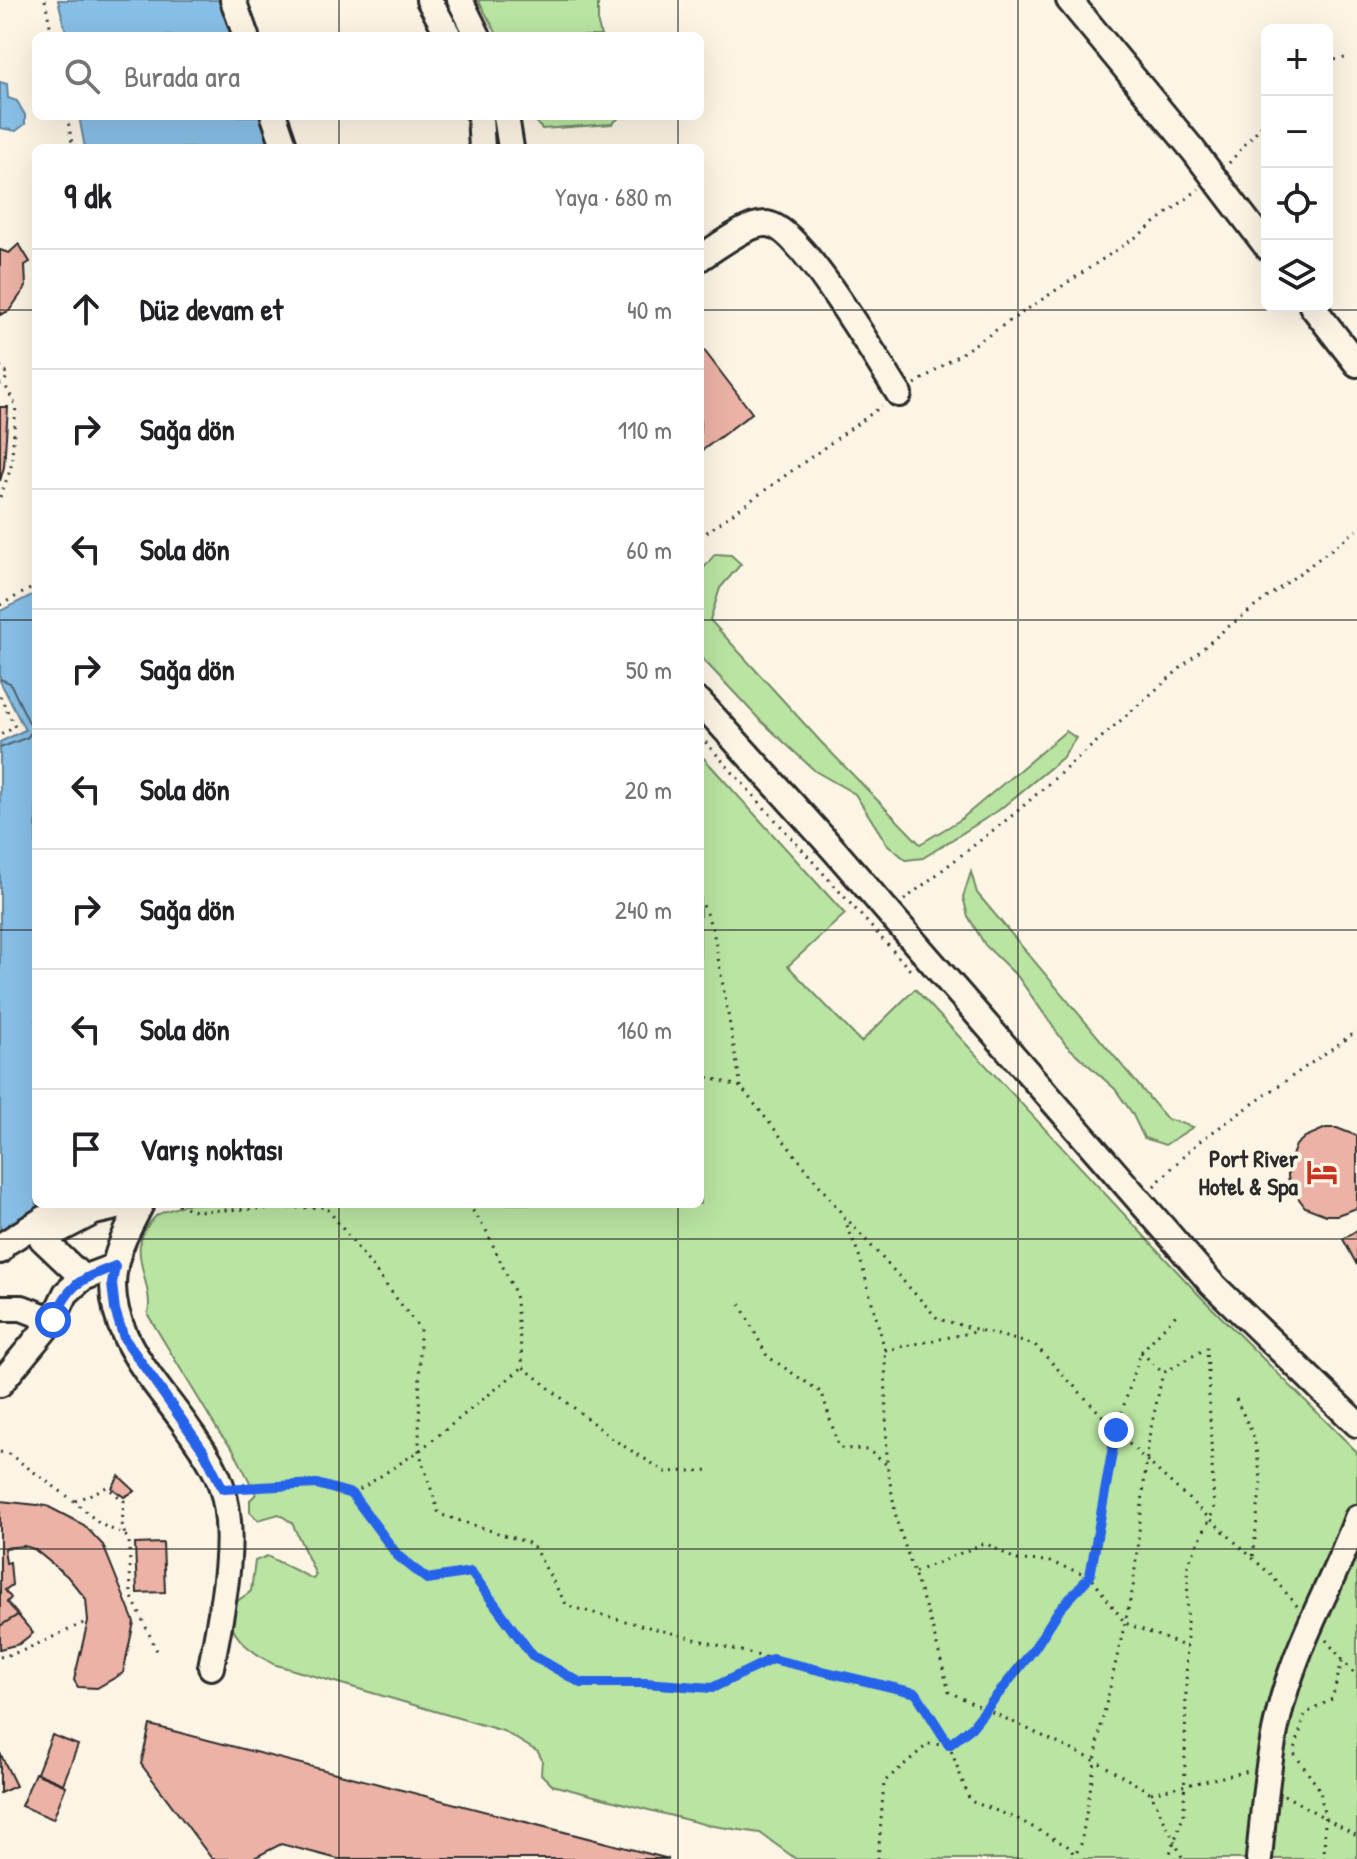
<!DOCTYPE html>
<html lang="tr">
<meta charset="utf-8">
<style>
body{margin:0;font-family:"Patrick Hand",sans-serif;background:#f6f6f6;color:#202124}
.controls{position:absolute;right:24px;top:24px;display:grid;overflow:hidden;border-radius:12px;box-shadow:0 8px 32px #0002}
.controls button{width:72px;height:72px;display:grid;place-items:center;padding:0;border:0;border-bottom:2px solid #e0e0e0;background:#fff;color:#202124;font:40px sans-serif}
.stop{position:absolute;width:24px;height:24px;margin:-18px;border:6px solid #2563eb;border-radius:50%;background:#fff}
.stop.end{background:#2563eb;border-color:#fff;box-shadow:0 2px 8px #0008}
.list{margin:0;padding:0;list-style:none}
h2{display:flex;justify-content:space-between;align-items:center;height:104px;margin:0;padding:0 32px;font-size:34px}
h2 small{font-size:26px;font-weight:400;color:#757577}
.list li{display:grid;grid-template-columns:52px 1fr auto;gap:24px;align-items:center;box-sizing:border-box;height:120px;padding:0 32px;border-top:2px solid #e0e0e0}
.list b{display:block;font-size:30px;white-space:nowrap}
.list em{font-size:26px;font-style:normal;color:#757577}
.icon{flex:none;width:44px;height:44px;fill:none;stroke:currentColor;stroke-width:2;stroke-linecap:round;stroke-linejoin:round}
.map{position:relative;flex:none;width:1357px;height:1859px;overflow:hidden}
.search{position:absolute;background:#fff;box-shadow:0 8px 32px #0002;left:32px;top:32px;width:672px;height:88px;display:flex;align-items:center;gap:20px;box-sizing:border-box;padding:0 28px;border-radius:12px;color:#757577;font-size:30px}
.panel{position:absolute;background:#fff;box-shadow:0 8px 32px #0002;left:32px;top:144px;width:672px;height:1064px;border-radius:12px}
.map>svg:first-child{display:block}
.green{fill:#b9e4a1;stroke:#728866;stroke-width:2}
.water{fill:#88bfe6;stroke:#63849b;stroke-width:2}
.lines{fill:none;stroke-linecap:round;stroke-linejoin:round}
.shore{stroke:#506676;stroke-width:2}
.building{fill:#ebb2a5;stroke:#2b2b2b;stroke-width:2}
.minor-casing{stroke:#2b2b2b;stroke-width:30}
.path{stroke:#2b2b2b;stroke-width:3;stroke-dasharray:2 6;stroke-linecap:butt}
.minor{stroke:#fcf5e5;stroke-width:24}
.route{stroke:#2563eb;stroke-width:10}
.grid{fill:none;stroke:#2b2b2b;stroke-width:2;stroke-opacity:0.55}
.labels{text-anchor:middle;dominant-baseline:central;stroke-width:8;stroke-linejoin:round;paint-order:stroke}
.poi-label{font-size:24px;font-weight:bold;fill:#2b2b2b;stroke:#fcf5e5;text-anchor:end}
</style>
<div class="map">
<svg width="1357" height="1859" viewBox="0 0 1357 1859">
<rect width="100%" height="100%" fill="#fcf5e5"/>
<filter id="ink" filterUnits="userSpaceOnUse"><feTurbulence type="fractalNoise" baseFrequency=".0125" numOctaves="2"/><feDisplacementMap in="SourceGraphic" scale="16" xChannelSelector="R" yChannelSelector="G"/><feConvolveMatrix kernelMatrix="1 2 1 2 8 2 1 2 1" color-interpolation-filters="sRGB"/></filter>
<g filter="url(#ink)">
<!-- green -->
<g class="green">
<path d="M478,0H598V24L601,36H498Z"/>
<path d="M530,116H621L612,124L542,129Z"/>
<path d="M715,554L731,555L741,564L720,588L710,620L821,742L920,844L960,820L1066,731L1076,738L1062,758L999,810L923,858L906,860L887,844L855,794L815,771L759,719L700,656V573Z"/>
<path d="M700,754L845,914L788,966L861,1042L915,989L1200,1296L1357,1452V1859H796L760,1833L707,1825L552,1785L541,1774L542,1760L538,1752L503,1731L273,1664C252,1652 219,1632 236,1603C239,1598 246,1596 251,1591L255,1561L267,1556L313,1579L316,1575L292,1523L279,1514L258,1520L250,1512V1500L256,1494L233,1449L220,1434L148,1315C155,1280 121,1250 155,1217C162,1210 175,1210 184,1204H700Z"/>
<path d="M971,872L977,893L1167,1119L1193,1127L1165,1145L1144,1138L1132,1113L1115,1089L1066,1045L1018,977L985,945L968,916L963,897Z"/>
</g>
<!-- water -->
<g class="water">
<path d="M58,0H221L233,36H67Z"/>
<path d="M0,82L7,84L8,98L17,101L25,115V124L16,131L0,128Z"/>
<path d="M79,116H260L270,148H85Z"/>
<path d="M36,593V1204H53L0,1235V742L25,730L0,681V611Z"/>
</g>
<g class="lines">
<!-- shore -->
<path class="shore" d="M0,679L10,683L32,729L28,737L0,748"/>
</g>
<!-- building -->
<g class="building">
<path d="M19,244L30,262L25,265L26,287L9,311L0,315V250L9,253Z"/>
<path d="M700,345L752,413L700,452Z"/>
<path d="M0,407H8L4,467L0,481Z"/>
<path d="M1326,1128H1337L1357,1136V1208L1337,1215H1326L1305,1207L1291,1188L1288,1177V1166L1296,1145L1305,1137Z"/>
<path d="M1357,1230V1265L1343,1239Z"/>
<path d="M119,1476L135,1491L124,1497L112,1488Z"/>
<path d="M0,1501L47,1506L84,1525L103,1545L134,1622L123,1673L97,1688L78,1687L74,1680L88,1621L86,1599L67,1576L34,1549L24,1546L4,1548L6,1563L10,1562L12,1585L5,1590L11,1598L7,1602L18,1615L0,1626Z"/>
<path d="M163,1543L165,1592L137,1593L135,1544Z"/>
<path d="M18,1615L33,1633L19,1644L0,1649V1626Z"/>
<path d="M150,1725L669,1859H338L281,1844L252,1859H212L141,1764Z"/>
<path d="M52,1735L78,1745L63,1784L37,1773Z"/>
<path d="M0,1753L16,1786L0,1793Z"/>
<path d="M35,1773L66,1786L53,1819L21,1806Z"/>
</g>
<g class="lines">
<defs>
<g id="minor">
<path d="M233,0L246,36"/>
<path d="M429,0L449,36"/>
<path d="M460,0L478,36"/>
<path d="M1069,0L1193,150L1267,247"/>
<path d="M274,116L285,148"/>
<path d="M480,116L482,148"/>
<path d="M506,116L511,148"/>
<path d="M700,258C716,248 746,224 765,224C798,222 879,364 899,394"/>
<path d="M1312,306L1357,364"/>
<path d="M700,702L835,851L1212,1284L1357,1424"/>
<path d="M141,1204C131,1224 119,1244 115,1266C102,1328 154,1380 187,1427C200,1446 214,1464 221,1485C239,1537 221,1614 211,1667"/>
<path d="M0,1251L4,1244L68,1204"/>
<path d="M115,1266L83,1278L42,1239L94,1212L130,1204"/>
<path d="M0,1308H22L53,1320"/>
<path d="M0,1384L53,1320L66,1293L83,1278"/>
<path d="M1259,1859C1265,1794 1270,1727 1294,1665C1312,1615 1339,1568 1357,1518"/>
</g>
</defs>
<!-- minor casing -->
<use href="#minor" class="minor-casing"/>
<!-- path -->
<g class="path">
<path d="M45,0L52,36"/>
<path d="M1327,61L1345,58"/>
<path d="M67,116L73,148"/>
<path d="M1229,163L1267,119"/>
<path d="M0,366L8,374L4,383L0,384"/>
<path d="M915,384L1139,235L1199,189"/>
<path d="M0,497L11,468L16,406L4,383"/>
<path d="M700,537L882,406"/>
<path d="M0,605L36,586"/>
<path d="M0,696L15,727L0,735"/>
<path d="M700,736L911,971"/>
<path d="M700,898L713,930L741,1087"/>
<path d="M904,900L1014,814L1224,630L1357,530"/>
<path d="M700,1075L741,1087L843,1215L938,1319L1035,1345L1131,1446L1271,1575L1298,1607"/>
<path d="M1154,1186L1197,1143L1357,1031"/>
<path d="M178,1204L195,1211L326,1207L420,1329L419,1451L439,1514L532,1544L567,1606L772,1659L712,1688L645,1683H581L532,1655L471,1572L427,1579L398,1556L352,1494L317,1484L241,1487"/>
<path d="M468,1204L485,1228L515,1293L523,1367L614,1440L666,1472L712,1470"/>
<path d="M844,1218L859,1255L885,1350L887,1465L897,1522L933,1630L949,1692L1098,1762L1151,1793L1183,1859"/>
<path d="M740,1304L767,1356L822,1393L839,1448L868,1450L887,1465"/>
<path d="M885,1350L980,1331"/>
<path d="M1141,1352L1163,1373L1207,1348L1214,1510L1188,1564L1184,1814L1168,1859"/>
<path d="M1236,1399L1254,1437L1261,1479L1253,1558"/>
<path d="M0,1452L9,1454L74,1501L100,1524L125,1535L129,1540L131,1595L158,1653"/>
<path d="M353,1494L419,1451L523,1367"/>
<path d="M75,1501L107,1487L124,1501L122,1524L125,1535"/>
<path d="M915,1572L985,1543L1017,1560L1047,1561L1090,1576L1125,1623L1187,1647"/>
<path d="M1326,1640L1357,1677"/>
<path d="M0,1657L22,1651L88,1621"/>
<path d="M772,1659L916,1693L949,1745L970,1801L1016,1818L1071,1848L1074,1856"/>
<path d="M1151,1793L1249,1771"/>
<path d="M1284,1795L1357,1836"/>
<path d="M878,1859L884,1782L928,1744L949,1745L972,1727L1034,1649L1059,1610L1090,1576L1116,1430L1141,1352L1176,1315"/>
<path d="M1073,1859L1081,1844L1101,1726L1133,1588L1149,1437L1163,1373"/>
<path d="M1324,1859L1325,1820L1320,1790L1294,1753L1305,1714L1332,1699L1342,1661"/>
</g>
<!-- minor -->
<use href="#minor" class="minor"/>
</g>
</g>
<g class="lines" filter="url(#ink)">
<!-- route -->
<path class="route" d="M53,1320C71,1283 77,1281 115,1266L112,1284L115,1310L124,1338L203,1450L223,1489L317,1484L352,1494L398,1556L427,1579L471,1572L532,1655L581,1683H645L712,1688L772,1659L916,1693L949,1745L972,1727L1034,1649L1059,1610L1090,1576L1116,1430"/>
</g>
<!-- grid -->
<path class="grid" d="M339,0V36M678,0V36M1018,0V1859M339,116V148M678,116V148M0,310H36M700,310H1357M0,620H36M700,620H1357M0,930H36M700,930H1357M339,1204V1859M678,1204V1859M0,1239H1357M0,1549H1357"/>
<!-- icons -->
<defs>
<symbol id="hotel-bare" viewBox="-9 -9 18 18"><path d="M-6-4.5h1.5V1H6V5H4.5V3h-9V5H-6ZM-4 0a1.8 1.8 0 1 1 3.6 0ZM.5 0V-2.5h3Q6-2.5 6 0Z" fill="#c8321e" stroke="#fcf5e5" stroke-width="2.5" paint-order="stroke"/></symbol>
</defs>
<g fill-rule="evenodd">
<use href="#hotel-bare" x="1300" y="1150" width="44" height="44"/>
</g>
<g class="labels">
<!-- poi labels -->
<g class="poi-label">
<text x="1298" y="1158">Port River<tspan x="1298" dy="28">Hotel &amp; Spa</tspan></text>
</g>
</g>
</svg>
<div class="controls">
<button>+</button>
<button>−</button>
<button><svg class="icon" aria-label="locate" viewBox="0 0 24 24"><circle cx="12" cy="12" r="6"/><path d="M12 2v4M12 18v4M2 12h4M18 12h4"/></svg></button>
<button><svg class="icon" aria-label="layers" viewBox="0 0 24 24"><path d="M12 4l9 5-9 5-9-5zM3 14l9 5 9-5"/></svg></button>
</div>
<div class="stop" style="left:53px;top:1320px"></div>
<div class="stop end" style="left:1116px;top:1430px"></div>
<div class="search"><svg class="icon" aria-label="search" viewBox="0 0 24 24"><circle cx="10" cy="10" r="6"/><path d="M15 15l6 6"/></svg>Burada ara</div>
<section class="panel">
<h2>9 dk<small>Yaya · 680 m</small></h2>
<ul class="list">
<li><svg class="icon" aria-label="ahead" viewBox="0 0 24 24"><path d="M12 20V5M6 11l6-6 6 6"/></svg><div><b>Düz devam et</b></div><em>40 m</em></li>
<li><svg class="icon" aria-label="right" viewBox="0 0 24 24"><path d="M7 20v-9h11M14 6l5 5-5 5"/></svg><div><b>Sağa dön</b></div><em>110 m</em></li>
<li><svg class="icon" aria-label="left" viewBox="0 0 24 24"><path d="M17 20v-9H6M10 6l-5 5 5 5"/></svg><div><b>Sola dön</b></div><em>60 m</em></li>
<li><svg class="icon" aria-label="right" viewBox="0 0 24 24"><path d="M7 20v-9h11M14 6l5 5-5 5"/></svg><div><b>Sağa dön</b></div><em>50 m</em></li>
<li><svg class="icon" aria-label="left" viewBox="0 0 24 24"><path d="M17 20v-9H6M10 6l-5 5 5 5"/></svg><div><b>Sola dön</b></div><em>20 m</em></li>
<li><svg class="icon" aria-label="right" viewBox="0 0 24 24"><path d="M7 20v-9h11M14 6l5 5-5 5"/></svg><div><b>Sağa dön</b></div><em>240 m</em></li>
<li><svg class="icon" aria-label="left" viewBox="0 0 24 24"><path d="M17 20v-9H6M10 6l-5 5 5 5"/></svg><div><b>Sola dön</b></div><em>160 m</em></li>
<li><svg class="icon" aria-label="arrive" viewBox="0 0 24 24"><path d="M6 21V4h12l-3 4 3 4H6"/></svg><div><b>Varış noktası</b></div></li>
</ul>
</section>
</div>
